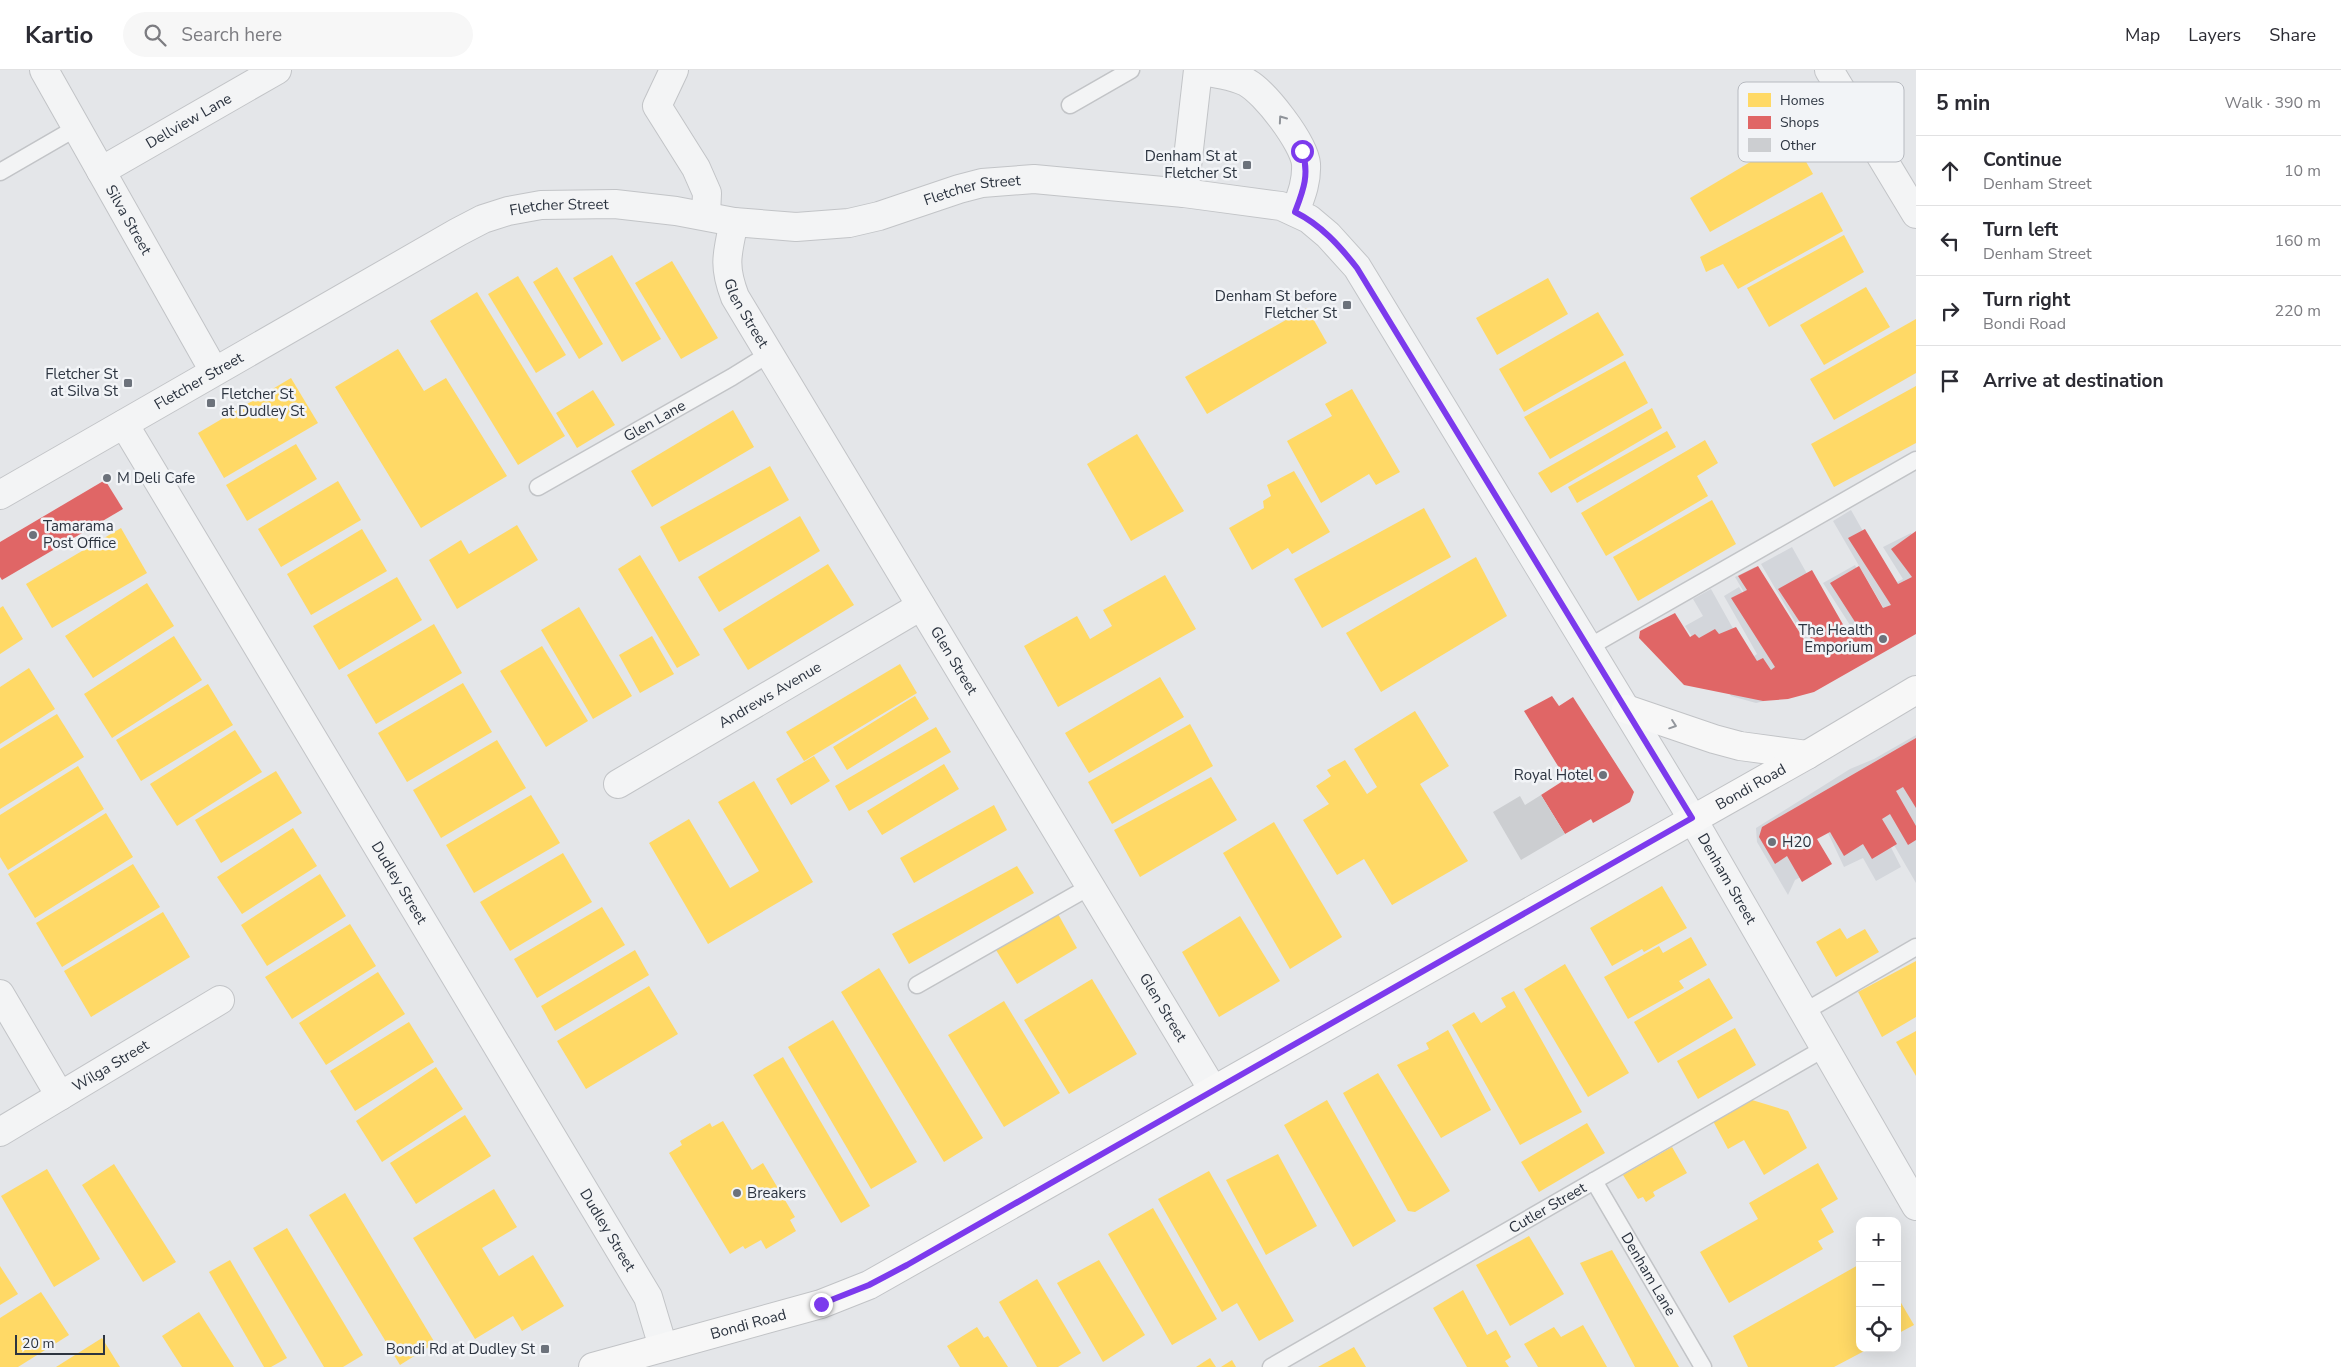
<!DOCTYPE html>
<meta charset="utf-8">
<style>
body{margin:0;font-family:"Nunito Sans",sans-serif;background:#f7f7f7;color:#2b2b33}
.controls{position:absolute;right:15px;bottom:15px;display:grid;overflow:hidden;border-radius:10px;box-shadow:0 5px 20px #0002}
.controls button{width:45px;height:45px;display:grid;place-items:center;padding:0;border:0;border-bottom:1px solid #e1e1e2;background:#fff;color:#2b2b33;font:25px sans-serif}
.scale{position:absolute;left:15px;bottom:12px;width:90px;box-sizing:border-box;padding-left:5px;border:2px solid #2c3440;border-top:0;font-size:14px;line-height:18px;white-space:nowrap;color:#2c3440;-webkit-text-stroke:4px #f2f4f7;paint-order:stroke}
.stop{position:absolute;width:15px;height:15px;margin:-11px;border:4px solid #7c3aed;border-radius:50%;background:#fff}
.stop.end{background:#7c3aed;border-color:#fff;box-shadow:0 1px 5px #0008}
.list{margin:0;padding:0;list-style:none}
h2{display:flex;justify-content:space-between;align-items:center;height:65px;margin:0;padding:0 20px;font-size:21px}
h2 small{font-size:16px;font-weight:400;color:#7c7c81}
.list li{display:grid;grid-template-columns:32px 1fr auto;gap:15px;align-items:center;box-sizing:border-box;height:70px;padding:0 20px;border-top:1px solid #e1e1e2}
.list b{display:block;font-size:19px;white-space:nowrap}
.list p{margin:0;font-size:16px;white-space:nowrap;color:#7c7c81}
.list em{font-size:16px;font-style:normal;color:#7c7c81}
.icon{flex:none;width:28px;height:28px;fill:none;stroke:currentColor;stroke-width:2;stroke-linecap:round;stroke-linejoin:round}
.map{position:relative;flex:none;width:1916px;height:1297px;overflow:hidden}
header{display:flex;align-items:center;gap:30px;box-sizing:border-box;height:70px;padding:0 25px;background:#fff;border-bottom:1px solid #e1e1e2}
header strong{font-size:24px}
nav{display:flex;gap:28px;margin-inline-start:auto;font-size:18px}
.search{width:350px;height:45px;background:#f7f7f7;display:flex;align-items:center;gap:12px;box-sizing:border-box;padding:0 18px;border-radius:28px;color:#7c7c81;font-size:19px}
main{display:flex}
aside{flex:1;background:#fff}
.map>svg:first-child{display:block}
.built{fill:#d3d6db}
.homes{fill:#ffd966}
.shops{fill:#e06666}
.building{fill:#ccced1}
.lines{fill:none;stroke-linecap:round;stroke-linejoin:round}
.service-casing{stroke:#c2c4c7;stroke-width:19}
.minor-casing{stroke:#c2c4c7;stroke-width:30}
.tertiary-casing{stroke:#c2c4c7;stroke-width:30}
.primary-casing{stroke:#c1c3c6;stroke-width:30}
.service{stroke:#f3f4f5;stroke-width:16}
.minor{stroke:#f3f4f5;stroke-width:28}
.tertiary{stroke:#f3f4f5;stroke-width:28}
.primary{stroke:#f7f7f7;stroke-width:28}
.oneway{stroke:#90949a}
.oneway2{stroke:#92969c}
.route{stroke:#7c3aed;stroke-width:6}
.poi-dot{fill:#6c727b;stroke:#f2f4f7;stroke-width:2}
.labels{text-anchor:middle;dominant-baseline:central;stroke-width:5;stroke-linejoin:round;paint-order:stroke}
.street-label{font-size:15px;fill:#2c3440;stroke:#f2f4f7}
.poi-label{font-size:15px;fill:#2c3440;stroke:#f2f4f7;text-anchor:end}
.key{fill:#f2f4f7;stroke:#b7bac0;stroke-width:1}
.key-label{font-size:14px;fill:#2c3440}
</style>
<header>
<strong>Kartio</strong>
<div class="search"><svg class="icon" aria-label="search" viewBox="0 0 24 24"><circle cx="10" cy="10" r="6"/><path d="M15 15l6 6"/></svg>Search here</div>
<nav><a>Map</a><a>Layers</a><a>Share</a></nav>
</header>
<main>
<div class="map">
<svg width="1916" height="1297" viewBox="0 0 1916 1297">
<rect width="100%" height="100%" fill="#e4e6e9"/>
<!-- built -->
<g class="built">
<path d="M1851,440L1893,514L1903,509L1883,477L1911,463L1916,471V559L1781,627L1756,633L1731,626L1685,556L1703,546L1693,529L1711,519L1750,589L1757,584L1724,526L1739,517L1780,583L1735,507L1755,497L1804,578L1809,576L1761,494L1792,477L1838,559L1850,555L1823,513L1855,495L1878,539L1883,537L1833,451Z"/>
<path d="M1916,665V813L1858,713L1901,797L1876,811L1863,788L1844,797L1828,763L1816,767L1829,793L1795,810L1788,825L1757,772L1756,758L1850,699L1874,689Z"/>
</g>
<!-- homes -->
<g class="homes">
<path d="M1792,67L1813,104L1710,162L1690,128Z"/>
<path d="M1822,122L1843,161L1738,219L1723,194L1706,202L1700,187Z"/>
<path d="M1844,165L1864,202L1769,257L1747,218Z"/>
<path d="M612,185L661,269L622,292L573,208Z"/>
<path d="M672,191L718,268L681,289L635,213Z"/>
<path d="M557,197L603,274L579,289L533,212Z"/>
<path d="M518,206L566,285L536,303L488,224Z"/>
<path d="M1548,208L1568,244L1497,285L1476,248Z"/>
<path d="M1866,217L1890,257L1824,295L1800,255Z"/>
<path d="M477,222L565,366L518,395L430,251Z"/>
<path d="M1307,238L1327,273L1207,344L1185,307Z"/>
<path d="M1598,242L1624,285L1524,342L1499,299Z"/>
<path d="M1916,249V303L1834,350L1810,309Z"/>
<path d="M398,279L424,321L446,308L507,406L421,458L335,317Z"/>
<path d="M1625,291L1648,333L1550,389L1524,347Z"/>
<path d="M291,308L318,353L224,408L198,363Z"/>
<path d="M1916,316V373L1834,417L1811,374Z"/>
<path d="M1352,319L1400,402L1376,415L1369,404L1321,433L1287,371L1332,346L1325,334Z"/>
<path d="M593,320L615,355L577,378L556,343Z"/>
<path d="M1652,338L1662,358L1551,423L1538,403Z"/>
<path d="M733,340L754,377L652,437L631,401Z"/>
<path d="M1667,361L1676,377L1577,433L1568,417Z"/>
<path d="M1137,364L1184,441L1131,471L1087,394Z"/>
<path d="M1705,370L1718,393L1697,406L1708,426L1606,486L1581,443Z"/>
<path d="M296,374L317,409L247,451L226,415Z"/>
<path d="M770,396L789,430L679,492L660,457Z"/>
<path d="M1294,401L1330,462L1292,484L1288,478L1252,500L1229,458L1264,438L1263,431L1271,426L1267,415Z"/>
<path d="M338,411L361,450L281,497L258,459Z"/>
<path d="M1712,430L1736,474L1638,531L1613,487Z"/>
<path d="M1424,438L1451,487L1322,558L1294,509Z"/>
<path d="M800,446L820,481L719,542L698,507Z"/>
<path d="M517,455L538,490L457,539L429,490L461,470L469,484Z"/>
<path d="M121,458L147,503L52,558L26,514Z"/>
<path d="M362,459L387,501L311,545L287,504Z"/>
<path d="M640,485L700,585L677,598L618,499Z"/>
<path d="M1476,487L1507,546L1381,622L1346,563Z"/>
<path d="M828,494L854,535L748,600L723,559Z"/>
<path d="M1165,505L1196,559L1058,637L1024,576L1077,546L1090,569L1112,556L1103,540Z"/>
<path d="M397,507L422,550L339,600L313,556Z"/>
<path d="M147,513L174,556L93,608L65,566Z"/>
<path d="M3,536L23,569L0,584V538Z"/>
<path d="M579,537L632,626L593,649L541,560Z"/>
<path d="M434,554L462,603L376,654L347,605Z"/>
<path d="M174,566L202,610L112,668L84,624Z"/>
<path d="M652,566L674,604L640,623L619,585Z"/>
<path d="M542,576L588,651L546,677L500,601Z"/>
<path d="M900,594L917,623L804,691L786,662Z"/>
<path d="M29,598L55,639L0,674V617Z"/>
<path d="M1160,607L1184,647L1089,703L1065,663Z"/>
<path d="M463,613L492,662L407,712L378,663Z"/>
<path d="M208,614L233,655L141,711L116,670Z"/>
<path d="M915,626L929,649L847,700L833,677Z"/>
<path d="M1415,641L1449,696L1420,714L1468,791L1392,835L1364,789L1337,805L1303,750L1329,734L1316,716L1331,706L1327,700L1345,690L1367,724L1377,717L1354,679Z"/>
<path d="M57,644L84,687L0,739V679Z"/>
<path d="M1190,654L1213,696L1112,754L1088,712Z"/>
<path d="M936,657L951,682L849,741L835,716Z"/>
<path d="M235,660L262,702L177,756L150,714Z"/>
<path d="M497,670L526,718L441,768L413,720Z"/>
<path d="M814,686L830,711L791,735L776,709Z"/>
<path d="M944,694L959,719L882,765L867,741Z"/>
<path d="M78,696L104,739L8,800L0,787V745Z"/>
<path d="M276,701L302,743L221,793L195,750Z"/>
<path d="M1211,707L1237,750L1140,807L1114,760Z"/>
<path d="M754,711L813,812L708,874L649,773L689,749L730,818L759,801L718,732Z"/>
<path d="M531,725L560,773L474,823L446,775Z"/>
<path d="M994,735L1007,760L914,813L900,788Z"/>
<path d="M106,743L133,787L35,848L8,804Z"/>
<path d="M1274,752L1342,867L1290,899L1223,783Z"/>
<path d="M293,758L317,796L242,844L217,807Z"/>
<path d="M563,783L592,832L510,881L480,832Z"/>
<path d="M133,794L160,837L62,897L36,853Z"/>
<path d="M1017,796L1034,823L909,894L892,864Z"/>
<path d="M320,804L346,846L267,896L241,855Z"/>
<path d="M1662,816L1687,858L1644,882L1642,879L1612,896L1590,858Z"/>
<path d="M602,837L625,875L537,928L514,889Z"/>
<path d="M163,842L190,887L91,947L64,901Z"/>
<path d="M1058,844L1077,878L1017,914L996,880Z"/>
<path d="M1240,846L1280,911L1219,947L1182,882Z"/>
<path d="M350,854L376,896L292,949L265,907Z"/>
<path d="M1840,858L1847,869L1865,859L1879,882L1836,907L1816,872Z"/>
<path d="M1691,867L1707,895L1679,911L1684,918L1628,949L1604,907L1659,876L1663,883Z"/>
<path d="M635,880L649,905L555,961L541,936Z"/>
<path d="M1916,891V947L1882,967L1858,922Z"/>
<path d="M1565,894L1629,1003L1588,1027L1524,919Z"/>
<path d="M879,898L983,1068L944,1092L841,922Z"/>
<path d="M378,902L405,944L326,995L299,953Z"/>
<path d="M1709,908L1733,948L1658,993L1634,952Z"/>
<path d="M1092,909L1137,984L1069,1024L1024,950Z"/>
<path d="M649,916L678,964L586,1019L557,971Z"/>
<path d="M1514,921L1582,1042L1520,1075L1452,955L1474,942L1481,953L1506,937L1501,928Z"/>
<path d="M1004,931L1060,1023L1004,1057L948,965Z"/>
<path d="M833,950L917,1092L871,1119L788,977Z"/>
<path d="M409,952L434,992L355,1041L330,1001Z"/>
<path d="M1735,958L1756,995L1698,1029L1677,991Z"/>
<path d="M1448,960L1491,1040L1441,1068L1397,995L1429,979L1426,973Z"/>
<path d="M1916,961V1006L1896,972Z"/>
<path d="M783,987L870,1136L841,1153L753,1005Z"/>
<path d="M436,997L463,1039L382,1092L356,1051Z"/>
<path d="M1378,1003L1450,1121L1415,1142L1408,1141L1343,1023Z"/>
<path d="M1327,1030L1396,1151L1353,1177L1284,1055Z"/>
<path d="M1752,1030L1788,1041L1807,1078L1764,1105L1744,1070L1728,1079L1713,1051Z"/>
<path d="M465,1045L491,1086L416,1134L390,1093Z"/>
<path d="M723,1051L752,1100L763,1093L795,1147L790,1150L796,1161L766,1179L761,1170L745,1179L743,1176L730,1184L669,1083L682,1075L680,1071L710,1053L712,1057Z"/>
<path d="M1587,1053L1605,1083L1539,1122L1521,1092Z"/>
<path d="M1672,1077L1687,1103L1653,1122L1655,1126L1646,1132L1643,1127L1638,1129L1623,1105Z"/>
<path d="M1278,1084L1317,1156L1266,1185L1226,1110Z"/>
<path d="M1818,1093L1838,1129L1821,1139L1834,1162L1818,1171L1823,1179L1729,1233L1700,1182L1758,1149L1749,1133Z"/>
<path d="M114,1094L176,1192L143,1212L82,1115Z"/>
<path d="M47,1099L100,1189L54,1217L1,1126Z"/>
<path d="M1209,1101L1294,1251L1259,1271L1237,1233L1222,1242L1158,1129Z"/>
<path d="M494,1119L517,1157L482,1178L499,1206L533,1185L564,1236L522,1261L513,1246L475,1269L413,1168Z"/>
<path d="M345,1123L435,1273L400,1295L309,1145Z"/>
<path d="M1153,1138L1217,1249L1172,1275L1108,1164Z"/>
<path d="M287,1158L363,1285L343,1297H324L253,1178Z"/>
<path d="M1529,1166L1564,1224L1510,1256L1476,1195Z"/>
<path d="M1612,1180L1679,1297H1635L1580,1193Z"/>
<path d="M230,1190L287,1288L271,1297H264L209,1202Z"/>
<path d="M1099,1190L1145,1265L1103,1292L1057,1213Z"/>
<path d="M1860,1194V1278H1870L1834,1297H1748L1733,1266Z"/>
<path d="M0,1196L18,1224L0,1235Z"/>
<path d="M1037,1209L1081,1283L1058,1297H1037L999,1232Z"/>
<path d="M1463,1220L1487,1265L1496,1260L1511,1287L1505,1291L1509,1297H1467L1433,1238Z"/>
<path d="M41,1222L69,1265L18,1297H0V1248Z"/>
<path d="M1897,1226L1914,1255L1897,1264Z"/>
<path d="M199,1242L234,1297H182L162,1266Z"/>
<path d="M1583,1255L1607,1297H1538L1524,1274L1554,1257L1561,1267Z"/>
<path d="M977,1257L984,1268L988,1266L1008,1297H960L947,1276Z"/>
<path d="M102,1268L120,1297H56Z"/>
<path d="M1354,1277L1366,1297H1318Z"/>
<path d="M1210,1288L1216,1297H1196Z"/>
<path d="M1232,1290L1236,1297H1221Z"/>
</g>
<!-- shops -->
<g class="shops">
<path d="M105,410L123,439L2,510L0,507V472Z"/>
<path d="M1865,459L1898,514L1912,507L1891,479L1916,461V564L1814,622L1788,629L1763,631L1684,615L1639,568L1640,561L1675,543L1690,567L1695,564L1699,568L1715,559L1719,564L1736,557L1757,591L1763,588L1771,600L1775,597L1731,528L1747,520L1738,506L1758,496L1810,579L1815,575L1778,519L1812,500L1845,558L1850,556L1852,559L1857,555L1830,513L1859,496L1883,538L1891,535L1848,468Z"/>
<path d="M1552,626L1559,636L1573,627L1634,722L1630,732L1593,753L1591,749L1565,764L1541,725L1566,709L1524,641Z"/>
<path d="M1916,668V738L1903,717L1896,721L1916,756V770L1908,775L1890,744L1882,749L1897,774L1872,789L1863,774L1844,786L1830,762L1817,769L1832,794L1802,812L1787,786L1775,794L1759,767L1762,757Z"/>
</g>
<!-- building -->
<path class="building" d="M1541,725L1565,764L1521,790L1493,742L1520,726L1525,735Z"/>
<g class="lines">
<defs>
<g id="service">
<path d="M1070,35L1131,0"/>
<path d="M0,102L76,58"/>
<path id="s1" d="M538,417L732,307L769,284"/>
<path d="M1589,577L1916,390"/>
<path d="M917,915L1091,816"/>
<path d="M1804,942L1916,877"/>
<path id="s2" d="M1594,1111L1703,1297"/>
<path id="s3" d="M1271,1297L1825,978"/>
</g>
<g id="minor">
<path id="s4" d="M44,0L214,301"/>
<path d="M674,0L657,36L696,98L707,123L706,145"/>
<path d="M1829,0L1916,144"/>
<path d="M1198,1C1214,3 1231,5 1246,12C1265,22 1304,73 1306,94C1307,112 1301,126 1295,142"/>
<path id="s5" d="M101,101L277,0"/>
<path id="s6" d="M734,152C727,184 723,196 735,227L1213,1020"/>
<path id="s7" d="M124,354L648,1227L663,1277"/>
<path id="s8" d="M618,714L921,536"/>
<path id="s9" d="M1692,748L1916,1136"/>
<path d="M0,924L60,1026"/>
<path id="s10" d="M0,1062L220,930"/>
</g>
<g id="tertiary">
<path d="M1184,123L1198,0"/>
<path id="s11" d="M0,425L458,162L483,149L508,141L541,135L615,134L676,141L734,152L796,157L849,153L879,146L959,119L982,113L1034,109L1184,123L1281,136L1309,149L1328,165L1357,197L1692,748"/>
</g>
<g id="primary">
<path d="M1626,639L1714,669L1740,676L1807,685"/>
<path id="s12" d="M593,1297L821,1234L869,1215L1807,685L1916,620"/>
</g>
</defs>
<!-- service casing -->
<use href="#service" class="service-casing"/>
<!-- minor casing -->
<use href="#minor" class="minor-casing"/>
<!-- tertiary casing -->
<use href="#tertiary" class="tertiary-casing"/>
<!-- primary casing -->
<use href="#primary" class="primary-casing"/>
<!-- service -->
<use href="#service" class="service"/>
<!-- minor -->
<use href="#minor" class="minor"/>
<!-- tertiary -->
<use href="#tertiary" class="tertiary"/>
<!-- primary -->
<use href="#primary" class="primary"/>
</g>
<!-- one-way arrows -->
<defs><path id="oneway-chevron" d="M-2-3.5L2.5 0L-2 3.5" fill="none" stroke-width="1.6" stroke-linecap="round" stroke-linejoin="round" transform="scale(1.25)"/></defs>
<use class="oneway" href="#oneway-chevron" transform="translate(1282 49) rotate(-125)"/>
<use class="oneway2" href="#oneway-chevron" transform="translate(1673 655) rotate(19)"/>
<g class="lines">
<!-- route -->
<path class="route" d="M821,1234L869,1215L907,1195L1692,748L1357,198C1339,175 1321,155 1295,142C1303,121 1310,104 1302,81"/>
</g>
<!-- markers -->
<g class="poi-dot">
<rect x="1242" y="90" width="10" height="10" rx="2.5"/>
<rect x="1342" y="230" width="10" height="10" rx="2.5"/>
<rect x="123" y="308" width="10" height="10" rx="2.5"/>
<rect x="206" y="328" width="10" height="10" rx="2.5"/>
<circle cx="107" cy="408" r="5"/>
<circle cx="33" cy="465" r="5"/>
<circle cx="1883" cy="569" r="5"/>
<circle cx="1603" cy="705" r="5"/>
<circle cx="1772" cy="772" r="5"/>
<circle cx="737" cy="1123" r="5"/>
<rect x="540" y="1274" width="10" height="10" rx="2.5"/>
</g>
<g class="labels">
<!-- street labels -->
<g class="street-label">
<text stroke="none"><textPath href="#s5" startOffset="101">Dellview Lane</textPath></text>
<text stroke="none"><textPath href="#s11" startOffset="1054">Fletcher Street</textPath></text>
<text stroke="none"><textPath href="#s11" startOffset="634">Fletcher Street</textPath></text>
<text stroke="none"><textPath href="#s4" startOffset="172">Silva Street</textPath></text>
<text stroke="none"><textPath href="#s6" startOffset="96">Glen Street</textPath></text>
<text stroke="none"><textPath href="#s11" startOffset="229">Fletcher Street</textPath></text>
<text stroke="none"><textPath href="#s1" startOffset="134">Glen Lane</textPath></text>
<text stroke="none"><textPath href="#s6" startOffset="501">Glen Street</textPath></text>
<text stroke="none"><textPath href="#s8" startOffset="176">Andrews Avenue</textPath></text>
<text stroke="none"><textPath href="#s12" startOffset="1301">Bondi Road</textPath></text>
<text stroke="none"><textPath href="#s9" startOffset="70">Denham Street</textPath></text>
<text stroke="none"><textPath href="#s7" startOffset="535">Dudley Street</textPath></text>
<text stroke="none"><textPath href="#s6" startOffset="906">Glen Street</textPath></text>
<text stroke="none"><textPath href="#s10" startOffset="129">Wilga Street</textPath></text>
<text stroke="none"><textPath href="#s3" startOffset="319">Cutler Street</textPath></text>
<text stroke="none"><textPath href="#s7" startOffset="940">Dudley Street</textPath></text>
<text stroke="none"><textPath href="#s2" startOffset="108">Denham Lane</textPath></text>
<text stroke="none"><textPath href="#s12" startOffset="161">Bondi Road</textPath></text>
</g>
<!-- poi labels -->
<g class="poi-label">
<text x="1237" y="86">Denham St at<tspan x="1237" dy="17">Fletcher St</tspan></text>
<text x="1337" y="226">Denham St before<tspan x="1337" dy="17">Fletcher St</tspan></text>
<text x="118" y="304">Fletcher St<tspan x="118" dy="17">at Silva St</tspan></text>
<text x="221" y="324" text-anchor="start">Fletcher St<tspan x="221" dy="17">at Dudley St</tspan></text>
<text x="117" y="408" text-anchor="start">M Deli Cafe</text>
<text x="43" y="456" text-anchor="start">Tamarama<tspan x="43" dy="17">Post Office</tspan></text>
<text x="1873" y="560">The Health<tspan x="1873" dy="17">Emporium</tspan></text>
<text x="1593" y="705">Royal Hotel</text>
<text x="1782" y="772" text-anchor="start">H20</text>
<text x="747" y="1123" text-anchor="start">Breakers</text>
<text x="535" y="1279">Bondi Rd at Dudley St</text>
</g>
</g>
<!-- legend -->
<rect x="1738" y="12" width="166" height="80" rx="8" class="key"/>
<rect x="1748" y="23" width="23" height="14" fill="#ffd966"/>
<rect x="1748" y="46" width="23" height="13" fill="#e06666"/>
<rect x="1748" y="68" width="23" height="14" fill="#ccced1"/>
<g class="key-label">
<text x="1780" y="35">Homes</text>
<text x="1780" y="57">Shops</text>
<text x="1780" y="80">Other</text>
</g>
</svg>
<div class="controls">
<button>+</button>
<button>−</button>
<button><svg class="icon" aria-label="locate" viewBox="0 0 24 24"><circle cx="12" cy="12" r="6"/><path d="M12 2v4M12 18v4M2 12h4M18 12h4"/></svg></button>
</div>
<div class="scale">20 m</div>
<div class="stop" style="left:1302px;top:81px"></div>
<div class="stop end" style="left:821px;top:1234px"></div>
</div>
<aside>
<h2>5 min<small>Walk · 390 m</small></h2>
<ul class="list">
<li><svg class="icon" aria-label="ahead" viewBox="0 0 24 24"><path d="M12 20V5M6 11l6-6 6 6"/></svg><div><b>Continue</b><p>Denham Street</p></div><em>10 m</em></li>
<li><svg class="icon" aria-label="left" viewBox="0 0 24 24"><path d="M17 20v-9H6M10 6l-5 5 5 5"/></svg><div><b>Turn left</b><p>Denham Street</p></div><em>160 m</em></li>
<li><svg class="icon" aria-label="right" viewBox="0 0 24 24"><path d="M7 20v-9h11M14 6l5 5-5 5"/></svg><div><b>Turn right</b><p>Bondi Road</p></div><em>220 m</em></li>
<li><svg class="icon" aria-label="arrive" viewBox="0 0 24 24"><path d="M6 21V4h12l-3 4 3 4H6"/></svg><div><b>Arrive at destination</b></div></li>
</ul>
</aside>
</main>
